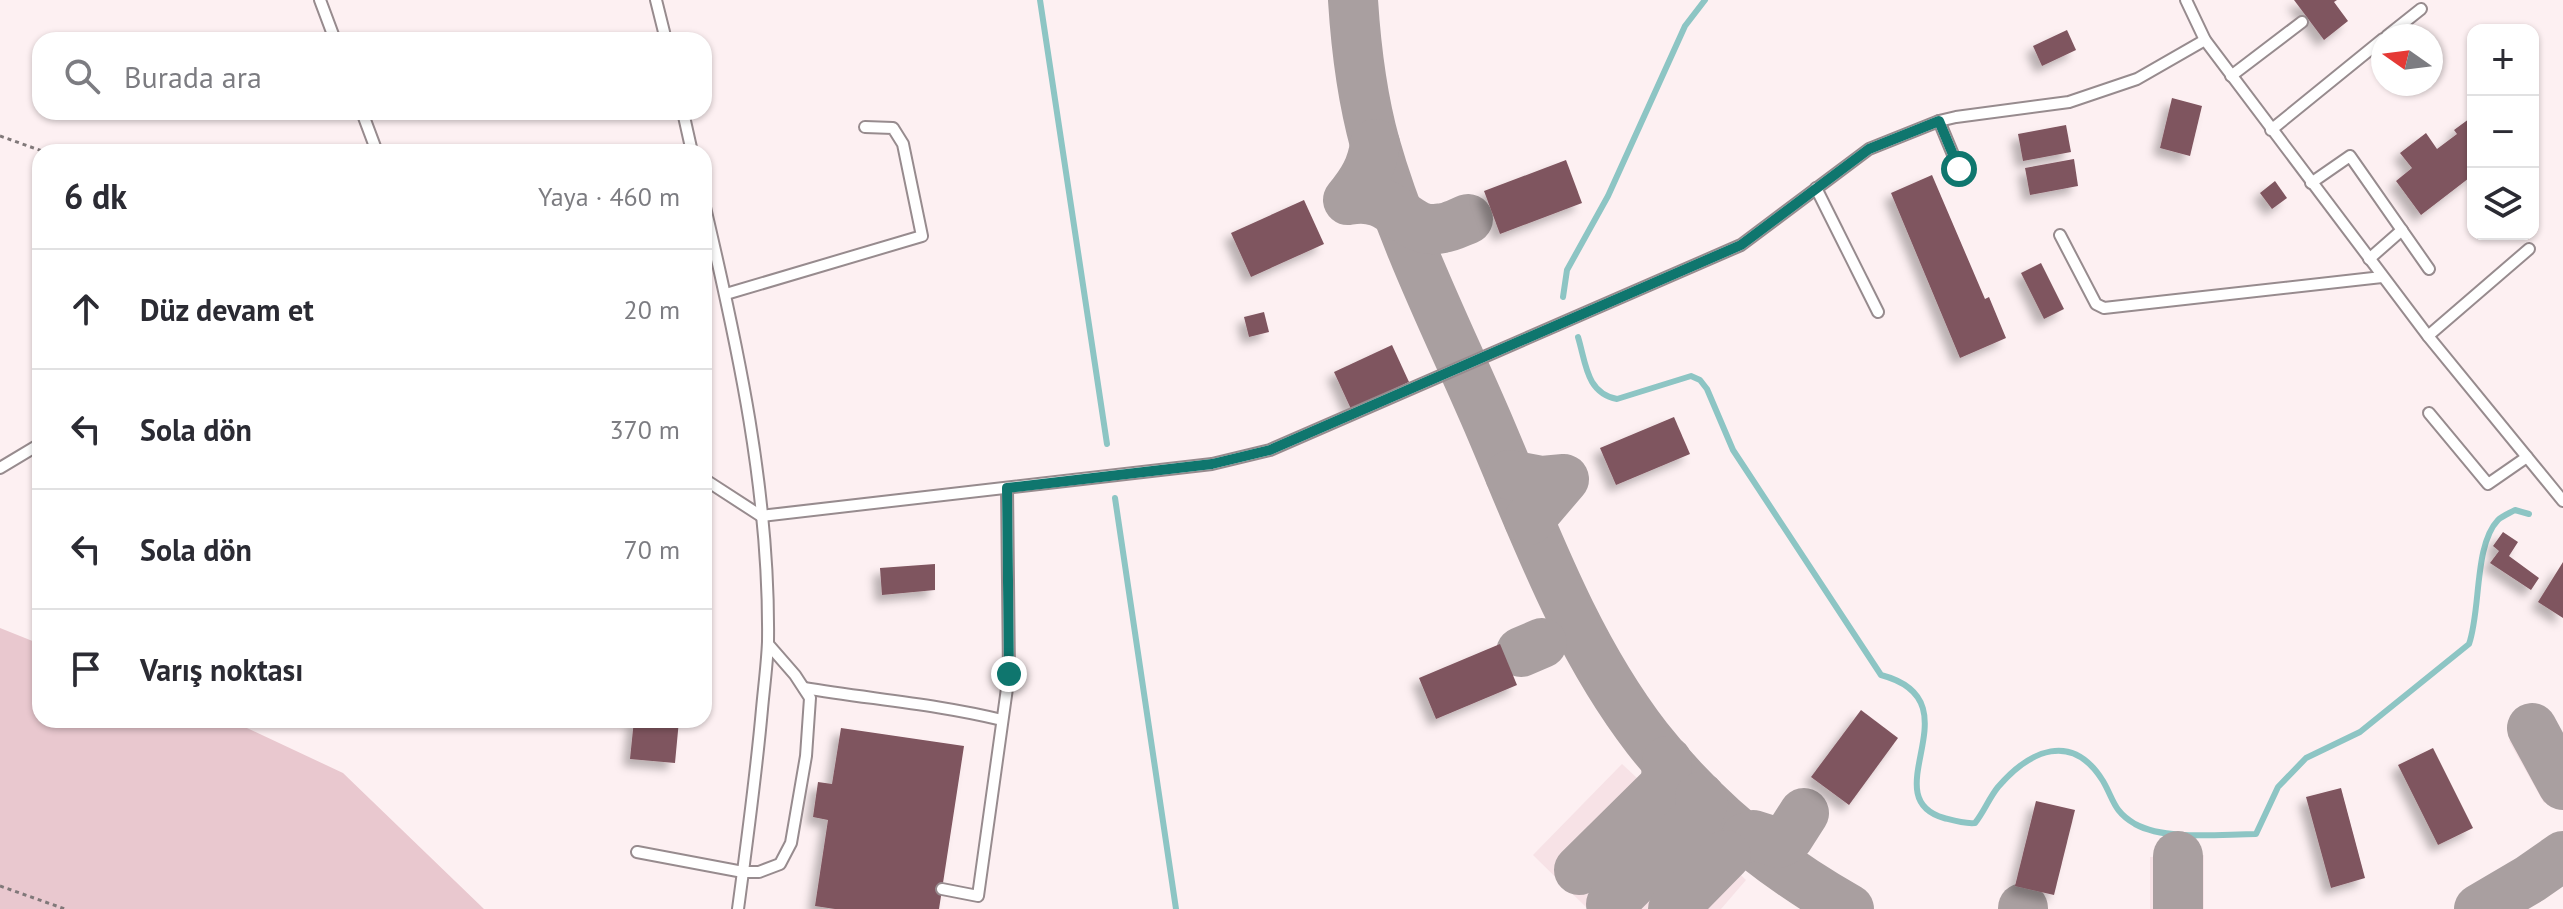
<!DOCTYPE html>
<html lang="tr">
<meta charset="utf-8">
<style>
body{margin:0;font-family:"PT Sans",sans-serif;background:#f2f2f3;color:#2b2b33}
.controls{position:absolute;right:24px;top:24px;display:grid;overflow:hidden;border-radius:16px;box-shadow:0 2px 6px #0004}
.controls button{width:72px;height:72px;display:grid;place-items:center;padding:0;border:0;border-bottom:2px solid #e1e1e2;background:#fff;color:#2b2b33;font:40px sans-serif}
.compass{position:absolute;left:2371px;top:24px;width:72px;height:72px;border-radius:50%;background:#fff;box-shadow:0 2px 6px #0004;rotate:284deg}
.stop{position:absolute;width:24px;height:24px;margin:-18px;border:6px solid #0f766e;border-radius:50%;background:#fff}
.stop.end{background:#0f766e;border-color:#fff;box-shadow:0 2px 8px #0008}
.list{margin:0;padding:0;list-style:none}
h2{display:flex;justify-content:space-between;align-items:center;height:104px;margin:0;padding:0 32px;font-size:34px}
h2 small{font-size:26px;font-weight:400;color:#7c7c81}
.list li{display:grid;grid-template-columns:52px 1fr auto;gap:24px;align-items:center;box-sizing:border-box;height:120px;padding:0 32px;border-top:2px solid #e1e1e2}
.list b{display:block;font-size:30px;white-space:nowrap}
.list em{font-size:26px;font-style:normal;color:#7c7c81}
.icon{flex:none;width:44px;height:44px;fill:none;stroke:currentColor;stroke-width:2;stroke-linecap:round;stroke-linejoin:round}
.map{position:relative;flex:none;width:2563px;height:909px;overflow:hidden}
.search{position:absolute;background:#fff;box-shadow:0 2px 6px #0004;left:32px;top:32px;width:680px;height:88px;display:flex;align-items:center;gap:20px;box-sizing:border-box;padding:0 28px;border-radius:24px;color:#7c7c81;font-size:30px}
.panel{position:absolute;background:#fff;box-shadow:0 2px 6px #0004;left:32px;top:144px;width:680px;height:584px;border-radius:24px}
.map>svg:first-child{display:block}
.built{fill:#f7e2e6}
.green{fill:#e9c8cf}
.lines{fill:none;stroke-linecap:round;stroke-linejoin:round}
.stream{stroke:#8dc5c4;stroke-width:6}
.taxiway{stroke:#a99fa0;stroke-width:50}
.building{fill:#7f545e;filter:url(#shadow)}
.lane-casing{stroke:#978b8e;stroke-width:14}
.path{stroke:#807879;stroke-width:3;stroke-dasharray:4 4;stroke-linecap:butt}
.lane{stroke:#fff;stroke-width:10}
.route{stroke:#0f766e;stroke-width:10}
</style>
<div class="map">
<svg width="2563" height="909" viewBox="0 0 2563 909">
<defs>
<filter id="shadow"><feDropShadow dx="-7" dy="7" stdDeviation="4" flood-color="#0004"/></filter>
</defs>
<rect width="100%" height="100%" fill="#fdf0f2"/>
<!-- built -->
<g class="built">
<path d="M2548,714L2563,740V791L2544,803L2509,741Z"/>
<path d="M1622,764L1746,880L1721,909H1588L1533,855Z"/>
<path d="M2204,855V909H2150V857Z"/>
</g>
<!-- green -->
<path class="green" d="M0,628L40,644V720H230L343,773L484,909H0Z"/>
<g class="lines">
<!-- stream -->
<g class="stream">
<path d="M1040,0L1107,444"/>
<path d="M1563,297L1567,270L1608,196L1685,26L1705,0"/>
<path d="M1578,337C1586,363 1586,393 1617,399L1691,376L1700,380L1707,389L1733,450L1881,675C1979,701 1871,797 1944,818C1955,821 1964,824 1975,823C1984,812 1989,798 1998,787C2030,750 2072,731 2103,781C2114,800 2113,811 2135,824C2166,841 2221,834 2256,834L2278,787L2306,758L2360,732L2469,644C2481,610 2474,545 2498,520C2502,516 2510,513 2515,510L2529,514"/>
<path d="M1115,498L1176,909"/>
</g>
<!-- taxiway -->
<g class="taxiway">
<path d="M1353,0C1356,48 1362,97 1375,144C1403,243 1451,336 1491,430C1536,536 1576,646 1647,738C1702,808 1772,866 1849,909"/>
<path d="M1375,144C1372,167 1363,182 1348,200C1397,190 1403,237 1443,228C1451,227 1460,222 1468,219"/>
<path d="M1510,475L1542,481L1564,479L1529,520"/>
<path d="M1521,652L1542,643"/>
<path d="M2532,728L2563,785"/>
<path d="M1745,838L1753,835L1779,843L1788,838L1804,813"/>
<path d="M1579,870L1662,788L1666,779L1667,761"/>
<path d="M1611,904L1696,819L1703,803L1700,797"/>
<path d="M1673,909L1726,855"/>
<path d="M2023,909V908"/>
<path d="M2178,909V856"/>
<path d="M2479,909L2530,879L2563,856"/>
</g>
</g>
<!-- building -->
<g class="building">
<path d="M2294,0H2337L2334,2L2348,21L2324,40Z"/>
<path d="M2067,30L2076,50L2042,66L2033,46Z"/>
<path d="M2172,98L2202,106L2190,156L2160,148Z"/>
<path d="M2473,116V175L2421,215L2396,181L2412,168L2400,153L2426,133L2437,149L2457,134L2454,130Z"/>
<path d="M2066,125L2071,152L2023,161L2018,134Z"/>
<path d="M2074,159L2078,186L2030,195L2025,168Z"/>
<path d="M1566,160L1582,203L1500,234L1484,191Z"/>
<path d="M1932,175L1985,299L1989,297L2006,338L1960,358L1891,193Z"/>
<path d="M2275,181L2287,198L2272,209L2260,193Z"/>
<path d="M1304,200L1324,244L1251,277L1231,233Z"/>
<path d="M2041,263L2064,309L2044,319L2021,273Z"/>
<path d="M1264,312L1269,332L1249,337L1244,317Z"/>
<path d="M1392,345L1409,382L1351,409L1334,372Z"/>
<path d="M1674,417L1690,454L1616,485L1600,448Z"/>
<path d="M2503,532L2518,542L2509,556L2539,578L2531,590L2490,563L2499,551L2493,546Z"/>
<path d="M2563,562V618L2538,602Z"/>
<path d="M935,564V590L882,595L880,568Z"/>
<path d="M1500,644L1517,685L1436,719L1419,678Z"/>
<path d="M1861,710L1898,738L1849,805L1811,777Z"/>
<path d="M634,720H679L675,763L630,759Z"/>
<path d="M841,728L964,746L939,909H835L815,906L828,820L813,817L818,782L832,784Z"/>
<path d="M2433,748L2473,828L2438,845L2398,765Z"/>
<path d="M2341,788L2365,878L2331,888L2306,797Z"/>
<path d="M2036,801L2075,810L2054,895L2015,886Z"/>
</g>
<g class="lines">
<defs>
<g id="lane">
<path d="M320,0L335,40"/>
<path d="M656,0L666,40"/>
<path d="M2186,0L2205,40L2428,336L2563,501"/>
<path d="M2387,36L2421,9"/>
<path d="M2231,76L2302,22"/>
<path d="M362,112L377,152"/>
<path d="M683,112L692,152"/>
<path d="M1939,121L1959,169"/>
<path d="M2271,130L2383,39"/>
<path d="M2311,183L2350,156L2429,269"/>
<path d="M1816,188L1878,312"/>
<path d="M704,203C738,347 770,493 768,642C767,665 764,687 762,709C756,776 747,842 738,909"/>
<path d="M2060,235L2096,304L2104,308L2382,277"/>
<path d="M2369,259L2402,230"/>
<path d="M726,294L922,236L903,144L893,128L865,127"/>
<path d="M2428,336L2529,249"/>
<path d="M2429,413L2488,484L2527,457"/>
<path d="M0,468L40,444"/>
<path d="M704,479L761,516L1212,464L1270,450L1741,245L1869,149L1939,121L1956,117L2069,102L2137,79L2205,40"/>
<path d="M804,688C870,699 937,704 1002,720"/>
<path d="M637,852L743,872H759L780,864L791,843L806,756L810,698L795,675L768,644"/>
<path d="M942,889L978,896L1009,674L1007,488"/>
</g>
</defs>
<!-- lane casing -->
<use href="#lane" class="lane-casing"/>
<!-- path -->
<g class="path">
<path d="M0,136L45,152"/>
<path d="M0,886L65,909"/>
</g>
<!-- lane -->
<use href="#lane" class="lane"/>
</g>
<g class="lines">
<!-- route -->
<path class="route" d="M1009,674L1007,488L1212,464L1270,450L1741,245L1869,149L1939,121L1959,169"/>
</g>
</svg>
<div class="controls">
<button>+</button>
<button>−</button>
<button><svg class="icon" aria-label="layers" viewBox="0 0 24 24"><path d="M12 4l9 5-9 5-9-5zM3 14l9 5 9-5"/></svg></button>
</div>
<svg class="compass" viewBox="-18 -18 36 36"><path d="M0-13l5 13h-10z" fill="#e53935"/><path d="M0 13l5-13h-10z" fill="#7c7c81"/></svg>
<div class="stop" style="left:1959px;top:169px"></div>
<div class="stop end" style="left:1009px;top:674px"></div>
<div class="search"><svg class="icon" aria-label="search" viewBox="0 0 24 24"><circle cx="10" cy="10" r="6"/><path d="M15 15l6 6"/></svg>Burada ara</div>
<section class="panel">
<h2>6 dk<small>Yaya · 460 m</small></h2>
<ul class="list">
<li><svg class="icon" aria-label="ahead" viewBox="0 0 24 24"><path d="M12 20V5M6 11l6-6 6 6"/></svg><div><b>Düz devam et</b></div><em>20 m</em></li>
<li><svg class="icon" aria-label="left" viewBox="0 0 24 24"><path d="M17 20v-9H6M10 6l-5 5 5 5"/></svg><div><b>Sola dön</b></div><em>370 m</em></li>
<li><svg class="icon" aria-label="left" viewBox="0 0 24 24"><path d="M17 20v-9H6M10 6l-5 5 5 5"/></svg><div><b>Sola dön</b></div><em>70 m</em></li>
<li><svg class="icon" aria-label="arrive" viewBox="0 0 24 24"><path d="M6 21V4h12l-3 4 3 4H6"/></svg><div><b>Varış noktası</b></div></li>
</ul>
</section>
</div>
